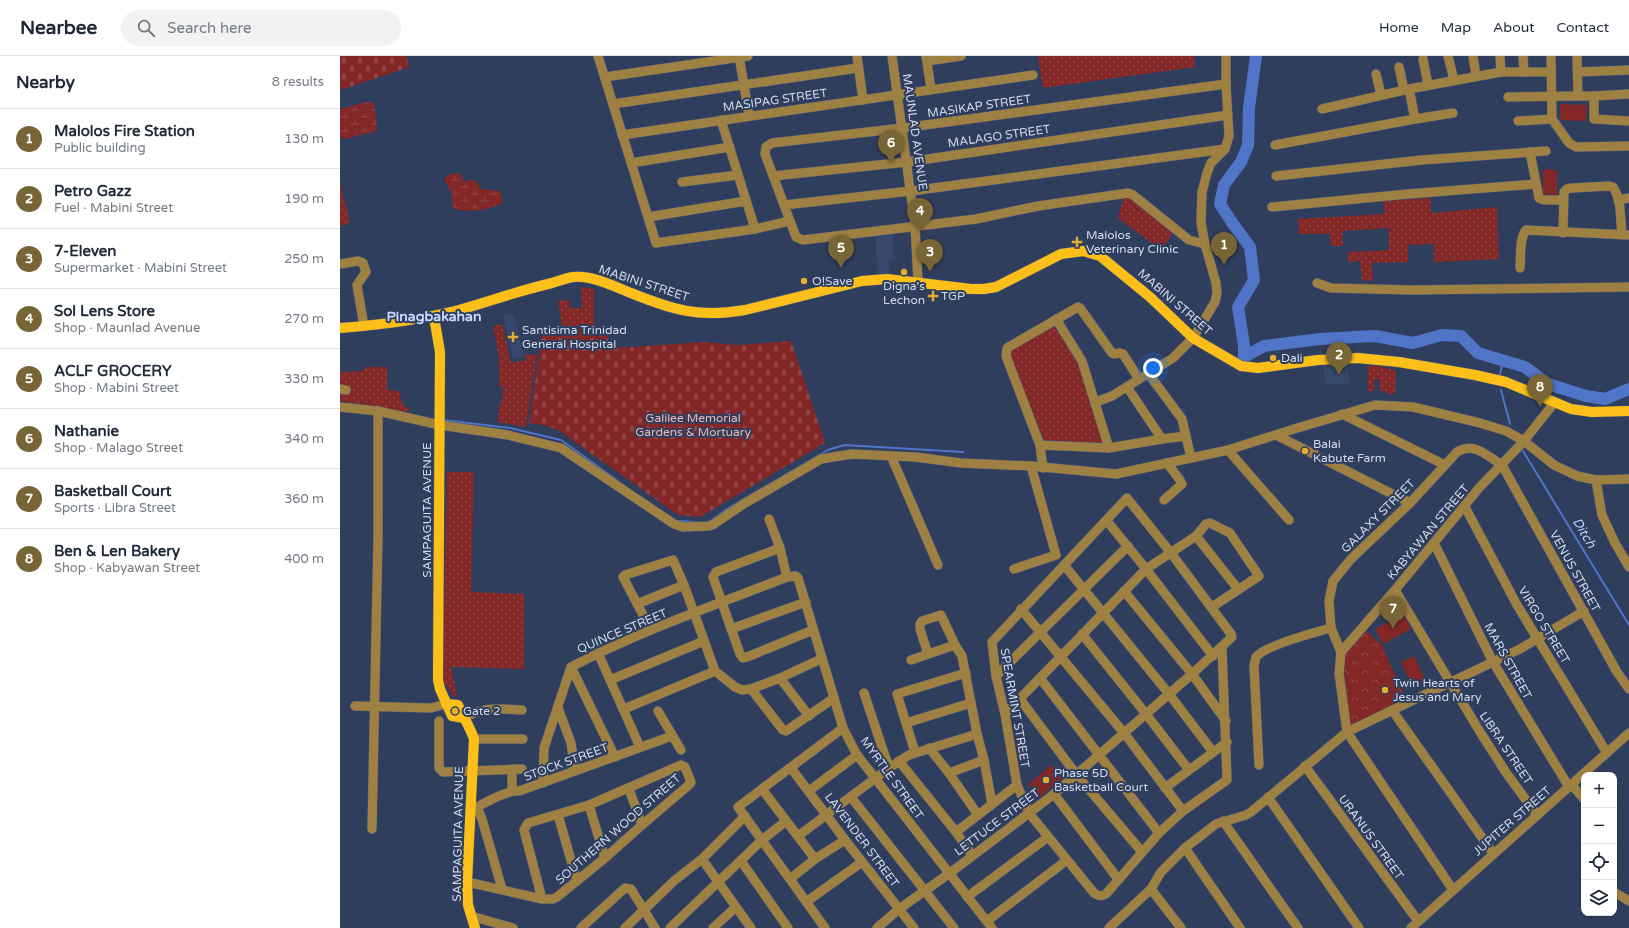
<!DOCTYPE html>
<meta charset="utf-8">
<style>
body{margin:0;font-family:"Varela Round",sans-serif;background:#f2f2f3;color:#1f2937}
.controls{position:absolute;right:12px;bottom:12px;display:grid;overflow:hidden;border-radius:8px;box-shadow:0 1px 3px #0004}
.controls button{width:36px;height:36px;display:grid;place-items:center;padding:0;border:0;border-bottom:1px solid #e0e1e3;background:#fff;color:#1f2937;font:20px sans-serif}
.you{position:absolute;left:813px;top:312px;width:14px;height:14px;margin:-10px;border:3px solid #fff;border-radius:50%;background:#1a73e8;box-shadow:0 0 0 6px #1a73e833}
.badge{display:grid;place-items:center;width:26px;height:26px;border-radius:50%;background:#776536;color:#fff;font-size:13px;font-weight:700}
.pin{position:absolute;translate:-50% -33px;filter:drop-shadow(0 1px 2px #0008)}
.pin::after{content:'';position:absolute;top:21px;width:14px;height:12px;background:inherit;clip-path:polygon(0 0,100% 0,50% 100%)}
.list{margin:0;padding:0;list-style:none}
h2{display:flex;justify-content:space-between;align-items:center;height:52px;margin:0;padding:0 16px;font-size:17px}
h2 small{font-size:13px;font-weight:400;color:#747a83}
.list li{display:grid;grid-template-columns:26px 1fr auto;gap:12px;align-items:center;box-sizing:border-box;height:60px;padding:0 16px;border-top:1px solid #e0e1e3}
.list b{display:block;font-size:15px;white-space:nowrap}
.list p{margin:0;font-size:13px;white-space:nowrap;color:#747a83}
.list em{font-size:13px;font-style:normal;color:#747a83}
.icon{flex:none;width:22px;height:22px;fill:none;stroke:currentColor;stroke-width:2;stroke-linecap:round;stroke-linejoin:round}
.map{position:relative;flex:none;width:1289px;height:872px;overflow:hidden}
header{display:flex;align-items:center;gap:24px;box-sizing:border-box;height:56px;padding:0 20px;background:#fff;border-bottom:1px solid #e0e1e3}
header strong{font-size:19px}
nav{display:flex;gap:22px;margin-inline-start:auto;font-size:14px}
.search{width:280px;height:36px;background:#f2f2f3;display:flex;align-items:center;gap:10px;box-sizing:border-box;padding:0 14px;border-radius:22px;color:#747a83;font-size:15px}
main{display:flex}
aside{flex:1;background:#fff}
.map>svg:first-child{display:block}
.built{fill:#36486d}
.grass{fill:url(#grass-dots)}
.forest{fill:url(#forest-crowns)}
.wetland{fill:url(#wetland-marsh)}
.cemetery{fill:url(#cemetery-stones)}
.pitch{fill:#832727}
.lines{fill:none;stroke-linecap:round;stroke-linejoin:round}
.stream{stroke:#4f74c8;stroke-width:2}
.river{stroke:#4f74c8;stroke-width:12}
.minor-casing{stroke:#4d5a77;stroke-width:10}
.major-casing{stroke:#4d5a77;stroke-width:11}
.minor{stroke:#9e8042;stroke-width:9}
.major{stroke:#fcbf1a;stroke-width:10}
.poi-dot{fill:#e2af34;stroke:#303e5d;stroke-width:1.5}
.labels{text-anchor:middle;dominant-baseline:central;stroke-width:4;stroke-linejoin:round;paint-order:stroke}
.street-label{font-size:12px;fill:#d1dbee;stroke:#303e5d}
.poi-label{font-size:12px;fill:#d1dbee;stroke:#303e5d;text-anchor:start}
.park-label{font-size:12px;fill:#efb6b1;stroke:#303e5d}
.water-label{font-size:13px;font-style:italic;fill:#b9cffc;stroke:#303e5d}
.quarter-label{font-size:14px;font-weight:bold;fill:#c5d8fe;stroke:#303e5d}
</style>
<header>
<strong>Nearbee</strong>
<div class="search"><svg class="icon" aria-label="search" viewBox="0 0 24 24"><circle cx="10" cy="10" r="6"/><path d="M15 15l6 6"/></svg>Search here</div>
<nav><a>Home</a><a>Map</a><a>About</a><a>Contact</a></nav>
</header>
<main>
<aside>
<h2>Nearby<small>8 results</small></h2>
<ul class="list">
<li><span class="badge">1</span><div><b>Malolos Fire Station</b><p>Public building</p></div><em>130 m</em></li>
<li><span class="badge">2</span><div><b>Petro Gazz</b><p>Fuel · Mabini Street</p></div><em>190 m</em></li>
<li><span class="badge">3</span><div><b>7-Eleven</b><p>Supermarket · Mabini Street</p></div><em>250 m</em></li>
<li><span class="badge">4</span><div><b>Sol Lens Store</b><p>Shop · Maunlad Avenue</p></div><em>270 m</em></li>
<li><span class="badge">5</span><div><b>ACLF GROCERY</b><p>Shop · Mabini Street</p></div><em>330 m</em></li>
<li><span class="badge">6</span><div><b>Nathanie</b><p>Shop · Malago Street</p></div><em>340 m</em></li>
<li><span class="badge">7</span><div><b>Basketball Court</b><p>Sports · Libra Street</p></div><em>360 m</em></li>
<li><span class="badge">8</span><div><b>Ben &amp; Len Bakery</b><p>Shop · Kabyawan Street</p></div><em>400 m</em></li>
</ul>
</aside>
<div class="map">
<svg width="1289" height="872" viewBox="0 0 1289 872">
<defs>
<pattern id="grass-dots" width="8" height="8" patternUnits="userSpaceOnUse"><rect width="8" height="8" fill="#832727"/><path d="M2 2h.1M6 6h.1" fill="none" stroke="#944647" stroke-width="1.8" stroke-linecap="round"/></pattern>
<pattern id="forest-crowns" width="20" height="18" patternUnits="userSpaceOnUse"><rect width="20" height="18" fill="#832727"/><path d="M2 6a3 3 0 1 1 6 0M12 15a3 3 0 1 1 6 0" fill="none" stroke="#944647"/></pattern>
<pattern id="wetland-marsh" width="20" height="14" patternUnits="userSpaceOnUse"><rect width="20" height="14" fill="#832727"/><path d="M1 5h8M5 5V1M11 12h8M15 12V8" fill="none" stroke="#944647"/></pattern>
<pattern id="cemetery-stones" width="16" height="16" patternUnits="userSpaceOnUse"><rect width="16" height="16" fill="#832727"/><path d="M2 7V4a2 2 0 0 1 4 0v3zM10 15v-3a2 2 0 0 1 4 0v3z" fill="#944647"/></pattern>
</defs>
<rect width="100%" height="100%" fill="#303e5d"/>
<!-- built -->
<g class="built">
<path d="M553,178L555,203L548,204L550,219L538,220L535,180Z"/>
<path d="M173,258L184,301L173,303L163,260Z"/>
<path d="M1008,309L1009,327L985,329L983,310Z"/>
</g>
<!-- grass -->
<g class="grass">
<path d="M698,0H854L855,11L703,32Z"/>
<path d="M0,127L10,167L0,170Z"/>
<path d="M784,141H788L833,177L821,194L778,162Z"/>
<path d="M1090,142L1091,157L1157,151L1159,203L1094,206V188L1068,189V206L1032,207L1033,225L1022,224L1020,205L1008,206V196L1049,194V172L1002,175L1003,190H991L990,178H959L958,163L1044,158L1043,145Z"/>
<path d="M241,231L254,233V270H222L218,245L229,244L230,252H242Z"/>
<path d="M162,268L171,307L186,304L185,298L197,299L186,371L158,366L159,349H161L163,331L159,330V301L153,270Z"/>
<path d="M716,270L738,309L763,387L704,384L668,294Z"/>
<path d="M1028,310H1038L1056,315L1055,338H1046V335H1040L1039,323H1034V335H1028Z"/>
<path d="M25,311H47V334L59,335L62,348L69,353L68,356L0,345V316L24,315Z"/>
<path d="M107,416H134L131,536L184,538V613L111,611L117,640L115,641L104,626L103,617Z"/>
</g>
<!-- forest -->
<path class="forest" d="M1026,575L1041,588L1066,643L1010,670L1003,604L1006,597Z"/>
<!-- wetland -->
<g class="wetland">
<path d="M26,46L34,47L37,71L36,75L5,83L0,81V53Z"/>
<path d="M119,117L124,125L135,124L141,133L160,135L162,141V147C150,154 126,158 113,152L112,137L104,124L108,119Z"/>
</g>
<!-- cemetery -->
<g class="cemetery">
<path d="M0,0H66L69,11L0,34Z"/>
<path d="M263,271L270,287L275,292L365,286L397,289L451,285L485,387L360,461L338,459L232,384C218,371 207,370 189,367L203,272Z"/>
</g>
<!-- pitch -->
<g class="pitch">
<path d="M1220,48L1247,49L1246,65L1220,64Z"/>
<path d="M1203,113L1217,114V139L1203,138Z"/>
<path d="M1063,558L1071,573L1043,588L1035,573Z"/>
<path d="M1074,600L1085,624L1072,630L1061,606Z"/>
<path d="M711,709L723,721L700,741L689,728Z"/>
</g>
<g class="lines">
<!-- stream -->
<g class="stream">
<path d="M1160,318L1163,305"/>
<path d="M1161,334L1170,368"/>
<path d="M103,364L170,372L221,384L278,425"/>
<path d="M1183,395L1289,569"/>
<path d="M340,465L353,466"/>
<path d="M369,466L390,451L488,394L504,389L623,396"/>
</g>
<!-- river -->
<path class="river" d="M916,0L909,52L908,89L901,106L884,129L880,148L893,168L910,191L914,224L898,251L904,289V301L924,290L980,283L1035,280L1073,287L1102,279L1121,280L1138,297L1185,311L1208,328L1246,340L1265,343L1289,333"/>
<defs>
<g id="minor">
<path d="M258,0L316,187L415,173L450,165"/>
<path d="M399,0L409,59"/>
<path d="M517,0L523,44"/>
<path d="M552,0L575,170L578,226"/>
<path d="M586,0L591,33"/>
<path d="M1108,0L1114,24"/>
<path d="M1133,0L1136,20"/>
<path d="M1160,0L1161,16"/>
<path d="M1183,0L1184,16"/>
<path d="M1211,0L1212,63L1229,87L1236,91L1289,90"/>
<path d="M1237,0L1238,40H1254"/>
<path d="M1083,3L1088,29"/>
<path d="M587,5L621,0"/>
<path d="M1059,11L1064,34"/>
<path d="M1238,16L1289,14"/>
<path d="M1036,18L1041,39"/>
<path d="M265,21L408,0"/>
<path d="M1069,33L1075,63"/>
<path d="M1289,38L1254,40V63L1289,65"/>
<path d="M1168,41L1238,40"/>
<path d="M273,48L518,12"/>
<path d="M982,53L1069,33L1161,16H1211"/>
<path d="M381,64L415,173"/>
<path d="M1178,65L1212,63"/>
<path d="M282,79C419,58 556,38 693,19"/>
<path d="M935,89L1075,63L1113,57"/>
<path d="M885,93L571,135L444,149L425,98L426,91L432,87L563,72L886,28"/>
<path d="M1190,96L1199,142L1204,144H1223"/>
<path d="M291,107L390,91"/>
<path d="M433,120L567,106L888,59"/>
<path d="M936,120L1082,104L1206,95"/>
<path d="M342,126L398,119"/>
<path d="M1278,144L1289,142"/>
<path d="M444,149L456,181L463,184L636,163L698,150L788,137L793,139L849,184L865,188"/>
<path d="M932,151L1068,138L1196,128"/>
<path d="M308,161L406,145"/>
<path d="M1223,177L1224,136L1227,133L1232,132L1269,130L1273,131C1282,144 1280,164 1282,179"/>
<path d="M0,208L18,205L23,207L26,216L17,229L24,270"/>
<path d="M1180,212C1181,201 1179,182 1186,174L1289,179"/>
<path d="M977,227L991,232L1073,234L1289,231"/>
<path d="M716,263L742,305L769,392"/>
<path d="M808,317L842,363L851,402L888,394L949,464"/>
<path d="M787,331L822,383L769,392L700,389L666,300L667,292L738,251L740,252L772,297L774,298L780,297L783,298L799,323"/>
<path d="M0,333L6,334"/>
<path d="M756,346L772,340L833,302L853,282L875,246L877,237L876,227L865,188L861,167L862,136L867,117L871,107L885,93L889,80L886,28V0"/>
<path d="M0,351L38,355L100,369L168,379L221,392L334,468L343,471L369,470L374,468L402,449L481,403L512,398L575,401L621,407L691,410L776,418L851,402"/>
<path d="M1002,358L1105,409"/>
<path d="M936,379L1070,447"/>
<path d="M822,383L846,380"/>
<path d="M700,389L703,412"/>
<path d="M888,394L954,373L1035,349L1073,351L1140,367L1166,375L1184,385L1214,409L1237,420L1256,424L1289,423"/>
<path d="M551,400L598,509"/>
<path d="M1256,424L1262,459L1275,487L1289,511"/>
<path d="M824,444L842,428L840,424L827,407"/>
<path d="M1125,451L1177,549L1267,697"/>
<path d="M429,463L440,492L447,521"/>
<path d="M767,465L806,513L873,600"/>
<path d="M856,480L898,533"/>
<path d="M1094,487L1153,606L1229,731"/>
<path d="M440,492L376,516L373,521L400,598L403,602L407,601L473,574"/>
<path d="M724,509L829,638L873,696"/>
<path d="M674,513L716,499L691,410"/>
<path d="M1055,534L1140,676L1167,718L1197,759"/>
<path d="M784,535L852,618L886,665"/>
<path d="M297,548L344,529"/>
<path d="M681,553L784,677L843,755"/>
<path d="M391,573L466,546"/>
<path d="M311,574L283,521L285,519L333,504L344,529L375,615L395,631L402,634L411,633L440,622L481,603"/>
<path d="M742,578L806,658L849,714"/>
<path d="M1001,596L991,572L989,545L993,525L1011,503L1070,447L1117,396C1134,385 1147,400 1162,409L1277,616L1289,633"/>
<path d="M258,597L300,691"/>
<path d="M588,598L580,573V568L582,565L601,559L615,589L622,600L637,678L644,704L652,748"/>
<path d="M571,604L615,589"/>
<path d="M231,611L275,701"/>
<path d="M656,620L788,490"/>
<path d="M440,622L469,660"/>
<path d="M700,622L819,777"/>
<path d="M270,624L364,585"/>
<path d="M411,633L443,674L446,675L494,642"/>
<path d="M524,637L549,712"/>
<path d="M680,643L736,718L802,796"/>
<path d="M15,650L91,652L106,648"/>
<path d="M218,652L231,687L235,715"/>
<path d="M284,653L375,615"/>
<path d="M1052,654L1153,797"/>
<path d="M318,655L341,694"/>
<path d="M665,658L806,513L856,480L866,468L870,467L890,477L919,520L872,551"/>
<path d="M124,662C144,650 159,653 182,654"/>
<path d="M99,665V712L103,716L182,713"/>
<path d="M566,667L631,647"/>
<path d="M134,683H183"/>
<path d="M589,692L609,717L638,759"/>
<path d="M575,696L557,638L626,617"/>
<path d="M559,705L616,776L632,799"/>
<path d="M919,709L914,610L916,601C925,590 976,576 991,572"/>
<path d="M965,710L1078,865"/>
<path d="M451,712L505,784L574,872"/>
<path d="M172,713V735"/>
<path d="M609,717L644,704"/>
<path d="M203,727L204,692L231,611C300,575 375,549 447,521L456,520L458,522L503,672L517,699L652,872"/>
<path d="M1232,729L1244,743"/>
<path d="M825,732L887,686"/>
<path d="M289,733L302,769"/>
<path d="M422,733L475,803"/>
<path d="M469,735L517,699"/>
<path d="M714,738L778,823"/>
<path d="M511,741L614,872"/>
<path d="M928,741L1019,872"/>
<path d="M249,749L265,802"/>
<path d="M137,751L142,763L162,833"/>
<path d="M130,755C143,748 155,740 170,736C174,734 178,736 182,734L332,680"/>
<path d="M218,759L237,825"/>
<path d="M883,765L958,872"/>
<path d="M32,773L38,481V355"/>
<path d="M616,776L677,729"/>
<path d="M458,780L549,712L569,699L637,678"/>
<path d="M845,792L900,872"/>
<path d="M362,803L411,872"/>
<path d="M401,805L448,872"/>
<path d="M450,823L475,803L505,784"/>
<path d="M127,826L202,843H213L217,841L265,802L302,769L350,728L351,726L345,711L341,709L249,749L188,767L184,774L202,843"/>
<path d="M811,833L841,872"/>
<path d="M1113,834L1007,676L999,617L1001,596L1055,534L1139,432L1184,385L1214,347"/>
<path d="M1274,836L1289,845"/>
<path d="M627,841L708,781"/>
<path d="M466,846L522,806"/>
<path d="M131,860L173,872"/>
<path d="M647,865L727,804"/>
<path d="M241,872L285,832L291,833L315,872"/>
<path d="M285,872L335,824L362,803L405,760"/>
<path d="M330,872L422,784L446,765"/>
<path d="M373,872L396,851"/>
<path d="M485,872L398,751L503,672"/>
<path d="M537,872L559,853L610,817L714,738L852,618L892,581L891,578L831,497L787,442L652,586L656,620L665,658L677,729L689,757L754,837C758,840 761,841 766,838L819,777L843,755L887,724L882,592"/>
<path d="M769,872L811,833L821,816L845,792L876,768L906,759L911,756L1007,676L1180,593L1244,555"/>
<path d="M1071,872L1289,677"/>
</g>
<g id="major">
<path d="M94,261L100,296L98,624L100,633L112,660L124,662"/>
<path d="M0,272C40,269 80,264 119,254C151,245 181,234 212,227C219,225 226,222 233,221C252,219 273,230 291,237C333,254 359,262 405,254L522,225L547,223L631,233H644L656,231L721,198L743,195L760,200L810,241L853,282L901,310L918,312L978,304L1018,302L1059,306L1135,319L1166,326L1231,353L1252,356L1289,355"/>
<path d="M106,648L118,649C123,661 130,671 134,683L127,826L128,849L135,872"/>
</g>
</defs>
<!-- minor casing -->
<use href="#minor" class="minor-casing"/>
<!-- major casing -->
<use href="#major" class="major-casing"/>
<!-- minor -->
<use href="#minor" class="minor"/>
<!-- major -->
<use href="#major" class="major"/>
</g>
<!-- markers -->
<g class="poi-dot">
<path d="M735 180h4v4h4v4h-4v4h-4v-4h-4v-4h4z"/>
<circle cx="564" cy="216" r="4"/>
<circle cx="464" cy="225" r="4"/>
<path d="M591 234h4v4h4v4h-4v4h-4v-4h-4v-4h4z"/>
<path d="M171 275h4v4h4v4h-4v4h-4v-4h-4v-4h4z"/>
<circle cx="933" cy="302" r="4"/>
<circle cx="965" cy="395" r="4"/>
<circle cx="1045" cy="634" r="4"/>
<circle cx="115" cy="655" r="4"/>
<circle cx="706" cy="724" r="4"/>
</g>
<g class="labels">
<!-- street labels -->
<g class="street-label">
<text transform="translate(435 44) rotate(-8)">MASIPAG STREET</text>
<text transform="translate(639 50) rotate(-8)">MASIKAP STREET</text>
<text transform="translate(575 76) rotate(82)">MAUNLAD AVENUE</text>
<text transform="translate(659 80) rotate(-8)">MALAGO STREET</text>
<text transform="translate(304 227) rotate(18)">MABINI STREET</text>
<text transform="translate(835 246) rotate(41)">MABINI STREET</text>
<text transform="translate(87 454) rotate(-90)">SAMPAGUITA AVENUE</text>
<text transform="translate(1038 460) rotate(-45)">GALAXY STREET</text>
<text transform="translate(1088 476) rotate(-50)">KABYAWAN STREET</text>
<text transform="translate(1235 515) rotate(61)">VENUS STREET</text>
<text transform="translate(1204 569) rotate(59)">VIRGO STREET</text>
<text transform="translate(282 575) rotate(-23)">QUINCE STREET</text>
<text transform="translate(1168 605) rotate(61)">MARS STREET</text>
<text transform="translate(675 652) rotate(80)">SPEARMINT STREET</text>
<text transform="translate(1166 692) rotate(56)">LIBRA STREET</text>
<text transform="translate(226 706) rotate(-20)">STOCK STREET</text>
<text transform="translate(552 722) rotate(54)">MYRTLE STREET</text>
<text transform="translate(1172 765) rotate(-41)">JUPITER STREET</text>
<text transform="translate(657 766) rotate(-37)">LETTUCE STREET</text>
<text transform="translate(278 773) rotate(-41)">SOUTHERN WOOD STREET</text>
<text transform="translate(118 778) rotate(-89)">SAMPAGUITA AVENUE</text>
<text transform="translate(1031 781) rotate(54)">URANUS STREET</text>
<text transform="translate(522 784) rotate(53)">LAVENDER STREET</text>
</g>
<!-- poi labels -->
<g class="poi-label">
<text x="746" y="179">Malolos<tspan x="746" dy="14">Veterinary Clinic</tspan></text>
<text x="472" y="225">O!Save</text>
<text x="564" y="230" text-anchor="middle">Digna's<tspan x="564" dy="14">Lechon</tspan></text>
<text x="601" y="240">TGP</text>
<text x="182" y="274">Santisima Trinidad<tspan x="182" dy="14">General Hospital</tspan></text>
<text x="941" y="302">Dali</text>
<text x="973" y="388">Balai<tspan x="973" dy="14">Kabute Farm</tspan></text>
<text x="1053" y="627">Twin Hearts of<tspan x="1053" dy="14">Jesus and Mary</tspan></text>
<text x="123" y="655">Gate 2</text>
<text x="714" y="717">Phase 5D<tspan x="714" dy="14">Basketball Court</tspan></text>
</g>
<!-- park labels -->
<g class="park-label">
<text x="353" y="362">Galilee Memorial<tspan x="353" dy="14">Gardens &amp; Mortuary</tspan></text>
</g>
<!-- water labels -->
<g class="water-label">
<text transform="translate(1244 477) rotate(59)">Ditch</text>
</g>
<!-- quarter labels -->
<g class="quarter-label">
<text x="94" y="260">Pinagbakahan</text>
</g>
</g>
</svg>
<div class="controls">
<button>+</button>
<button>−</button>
<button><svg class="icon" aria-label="locate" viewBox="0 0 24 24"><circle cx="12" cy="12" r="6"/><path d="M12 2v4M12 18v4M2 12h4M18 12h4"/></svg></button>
<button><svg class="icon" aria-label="layers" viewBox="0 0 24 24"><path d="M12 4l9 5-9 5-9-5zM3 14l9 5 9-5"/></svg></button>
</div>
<div class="you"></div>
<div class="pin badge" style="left:884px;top:209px">1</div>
<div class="pin badge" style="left:999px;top:319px">2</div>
<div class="pin badge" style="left:590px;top:216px">3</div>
<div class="pin badge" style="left:580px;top:175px">4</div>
<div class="pin badge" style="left:501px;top:212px">5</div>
<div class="pin badge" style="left:551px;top:107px">6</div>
<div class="pin badge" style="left:1053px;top:573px">7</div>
<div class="pin badge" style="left:1200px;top:351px">8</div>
</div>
</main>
